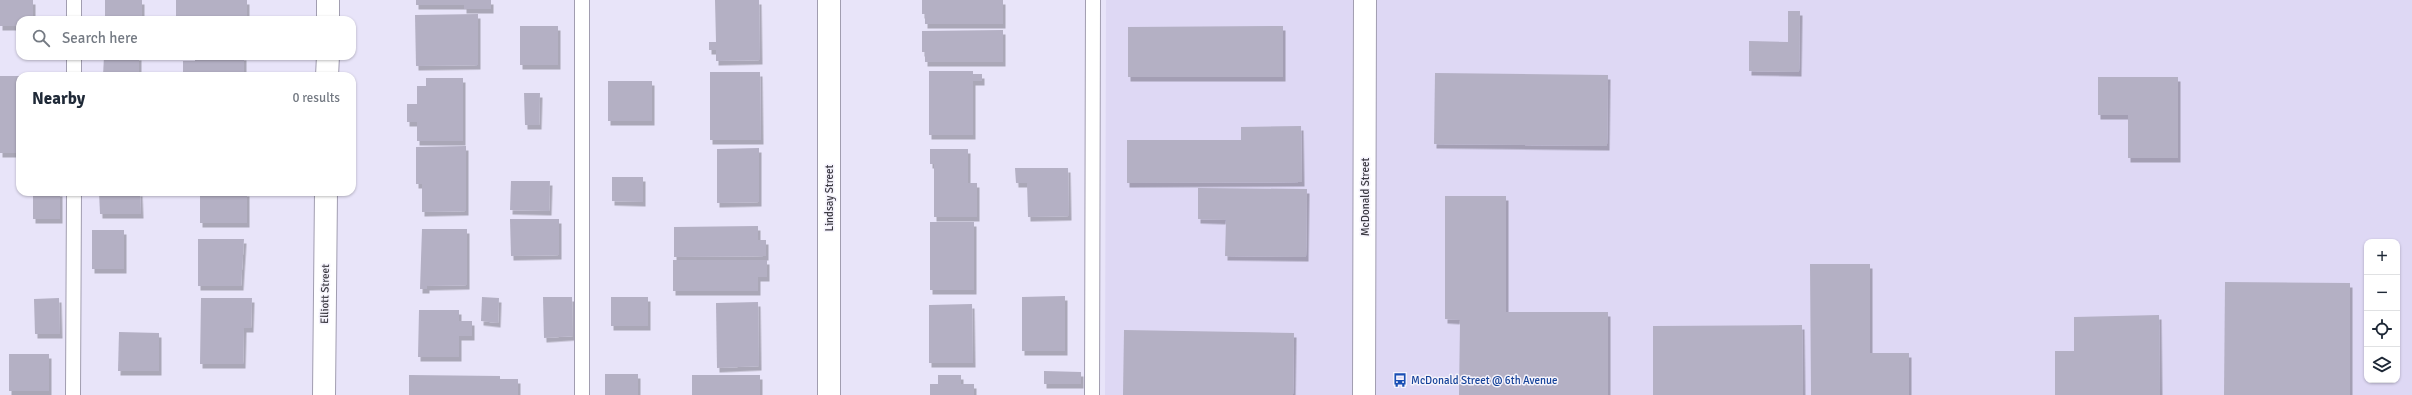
<!DOCTYPE html>
<meta charset="utf-8">
<style>
body{margin:0;font-family:Signika,sans-serif;background:#f6f6f7;color:#1f2937}
.controls{position:absolute;right:12px;bottom:12px;display:grid;overflow:hidden;border-radius:8px;box-shadow:0 1px 3px #0004}
.controls button{width:36px;height:36px;display:grid;place-items:center;padding:0;border:0;border-bottom:1px solid #e0e1e3;background:#fff;color:#1f2937;font:20px sans-serif}
.list{margin:0;padding:0;list-style:none}
h2{display:flex;justify-content:space-between;align-items:center;height:52px;margin:0;padding:0 16px;font-size:17px}
h2 small{font-size:13px;font-weight:400;color:#747a83}
.icon{flex:none;width:22px;height:22px;fill:none;stroke:currentColor;stroke-width:2;stroke-linecap:round;stroke-linejoin:round}
.map{position:relative;flex:none;width:2412px;height:395px;overflow:hidden}
.search{position:absolute;background:#fff;box-shadow:0 1px 3px #0004;left:16px;top:16px;width:340px;height:44px;display:flex;align-items:center;gap:10px;box-sizing:border-box;padding:0 14px;border-radius:12px;color:#747a83;font-size:15px}
.panel{position:absolute;background:#fff;box-shadow:0 1px 3px #0004;left:16px;top:72px;width:340px;height:124px;border-radius:12px}
.map>svg:first-child{display:block}
.built{fill:#ded8f4;fill-rule:evenodd}
.building{fill:#b4b0c4;filter:url(#shadow)}
.lines{fill:none;stroke-linecap:round;stroke-linejoin:round}
.lane-casing{stroke:#a19db0;stroke-width:16}
.street-casing{stroke:#a19db0;stroke-width:24}
.secondary-casing{stroke:#a19db0;stroke-width:24}
.lane{stroke:#fff;stroke-width:14}
.street{stroke:#fff;stroke-width:22}
.secondary{stroke:#fff;stroke-width:22}
.labels{text-anchor:middle;dominant-baseline:central;stroke-width:3;stroke-linejoin:round;paint-order:stroke}
.street-label{font-size:11px;fill:#3a3841;stroke:#f5f3fc}
.transit-label{font-size:11px;fill:#164399;stroke:#f5f3fc;text-anchor:start}
</style>
<div class="map">
<svg width="2412" height="395" viewBox="0 0 2412 395">
<defs>
<filter id="shadow"><feDropShadow dx="2.5" dy="4.5" stdDeviation="0" flood-color="#0004"/></filter>
</defs>
<rect width="100%" height="100%" fill="#e8e4f9"/>
<!-- built -->
<path class="built" d="M1106,0H2412V395H1105ZM2367,242H2397V380H2367Z"/>
<!-- building -->
<g class="building">
<path d="M0,0H33V20H20V26H0Z"/>
<rect x="105" y="0" width="37" height="20"/>
<rect x="176" y="0" width="71" height="20"/>
<path d="M416,0H491V9H464V5H416Z"/>
<path d="M715,0H759L760,60L716,61V50H709V42H716Z"/>
<path d="M922,0H1003V24H925V14H922Z"/>
<path d="M1788,11H1800L1799,72L1749,71V41L1788,42Z"/>
<path d="M478,14V65L416,66L415,15Z"/>
<rect x="520" y="26" width="38" height="39"/>
<path d="M1283,26V77H1128V27Z"/>
<path d="M1003,30V62H925V52H922V31Z"/>
<path d="M104,56H139V76H103Z"/>
<path d="M195,56H244V76H183V61H195Z"/>
<path d="M929,71H973V74H982V81H973V135H929Z"/>
<path d="M710,72H760L761,140H710Z"/>
<path d="M1435,73L1608,75L1607,146L1434,144Z"/>
<rect x="0" y="76" width="20" height="77"/>
<path d="M2098,77H2178V158H2128V115H2098Z"/>
<path d="M426,78H463V141H417V122H407V104H417V86H426Z"/>
<rect x="608" y="81" width="44" height="40"/>
<path d="M524,93H540L539,125H525Z"/>
<path d="M1301,126L1302,182L1127,183V140H1241V127Z"/>
<path d="M466,146V211L422,212V184H416V147Z"/>
<path d="M759,148V202L717,203V149Z"/>
<path d="M930,149H968V183H977V217H934V164H930Z"/>
<path d="M1015,168H1068L1069,216L1028,217L1027,183H1016Z"/>
<path d="M612,177H643V202L612,201Z"/>
<path d="M511,181H550L549,211L510,210Z"/>
<path d="M1198,188L1307,189L1306,257L1225,256L1226,220L1198,219Z"/>
<rect x="33" y="192" width="27" height="27"/>
<path d="M99,192H140L141,214H100Z"/>
<rect x="200" y="192" width="47" height="31"/>
<path d="M1445,196H1506V312H1608V395H1459L1460,320L1445,319Z"/>
<path d="M510,219H559V255L511,256Z"/>
<rect x="930" y="222" width="44" height="68"/>
<path d="M758,226V240H766V256L674,257V227Z"/>
<path d="M422,229H467V285L427,286V289H420Z"/>
<rect x="92" y="230" width="32" height="39"/>
<path d="M198,239H244L241,286H198Z"/>
<path d="M673,260H767V277H758V291H673Z"/>
<path d="M1810,264H1870V353H1909V395H1811Z"/>
<path d="M2225,282L2350,283V395H2224Z"/>
<path d="M1065,296V351H1022V297Z"/>
<path d="M482,297L499,298L498,323L481,321Z"/>
<path d="M543,297H572L573,336L544,338Z"/>
<rect x="611" y="297" width="37" height="29"/>
<path d="M59,298L60,334H35L34,299Z"/>
<path d="M201,298H252L251,328H244L243,364H200Z"/>
<path d="M758,302L759,366L717,368L716,303Z"/>
<path d="M972,304L973,363H929V305Z"/>
<path d="M419,310H459V321H472V336H459V357H418Z"/>
<path d="M2159,315L2160,395H2055V351H2074V317Z"/>
<path d="M1802,325L1803,395H1653V326Z"/>
<path d="M1124,330L1294,333L1293,395H1123Z"/>
<path d="M119,332L159,333V371H118Z"/>
<rect x="9" y="354" width="40" height="37"/>
<path d="M1044,371L1081,372V384H1044Z"/>
<rect x="605" y="374" width="33" height="21"/>
<path d="M409,375L500,376V379H518V395H409Z"/>
<rect x="692" y="375" width="68" height="20"/>
<path d="M938,375H961V384H974V395H930V384H938Z"/>
</g>
<g class="lines">
<defs>
<g id="lane">
<path d="M582,0V395"/>
<path d="M74,20V0"/>
<path d="M74,76V56"/>
<path d="M73,395L74,192"/>
<path d="M1092,395L1093,0"/>
</g>
<g id="street">
<path d="M328,20V0"/>
<path d="M327,76L328,56"/>
<path d="M324,395L326,192"/>
<path d="M829,395V0"/>
</g>
<path id="secondary" d="M1364,395L1365,0"/>
</defs>
<!-- lane casing -->
<use href="#lane" class="lane-casing"/>
<!-- street casing -->
<use href="#street" class="street-casing"/>
<!-- secondary casing -->
<use href="#secondary" class="secondary-casing"/>
<!-- lane -->
<use href="#lane" class="lane"/>
<!-- street -->
<use href="#street" class="street"/>
<!-- secondary -->
<use href="#secondary" class="secondary"/>
</g>
<!-- icons -->
<defs>
<symbol id="bus-bare" viewBox="-9 -9 18 18"><path d="M-5-6H5V4H4V6H2V4H-2V6H-4V4H-5ZM-3.5-4V0h7V-4ZM-3.5 1.2v1.5H-2V1.2ZM2 1.2v1.5H3.5V1.2Z" fill="#1a4fb4" stroke="#f5f3fc" stroke-width="2.5" paint-order="stroke"/></symbol>
</defs>
<g fill-rule="evenodd">
<use href="#bus-bare" x="1390" y="370" width="20" height="20"/>
</g>
<g class="labels">
<!-- street labels -->
<g class="street-label">
<text transform="translate(1365 197) rotate(-90)">McDonald Street</text>
<text transform="translate(829 198) rotate(-90)">Lindsay Street</text>
<text transform="translate(325 294) rotate(-89)">Elliott Street</text>
</g>
<!-- transit labels -->
<g class="transit-label">
<text x="1411" y="380">McDonald Street @ 6th Avenue</text>
</g>
</g>
</svg>
<div class="controls">
<button>+</button>
<button>−</button>
<button><svg class="icon" aria-label="locate" viewBox="0 0 24 24"><circle cx="12" cy="12" r="6"/><path d="M12 2v4M12 18v4M2 12h4M18 12h4"/></svg></button>
<button><svg class="icon" aria-label="layers" viewBox="0 0 24 24"><path d="M12 4l9 5-9 5-9-5zM3 14l9 5 9-5"/></svg></button>
</div>
<div class="search"><svg class="icon" aria-label="search" viewBox="0 0 24 24"><circle cx="10" cy="10" r="6"/><path d="M15 15l6 6"/></svg>Search here</div>
<section class="panel">
<h2>Nearby<small>0 results</small></h2>
<ul class="list">
</ul>
</section>
</div>
